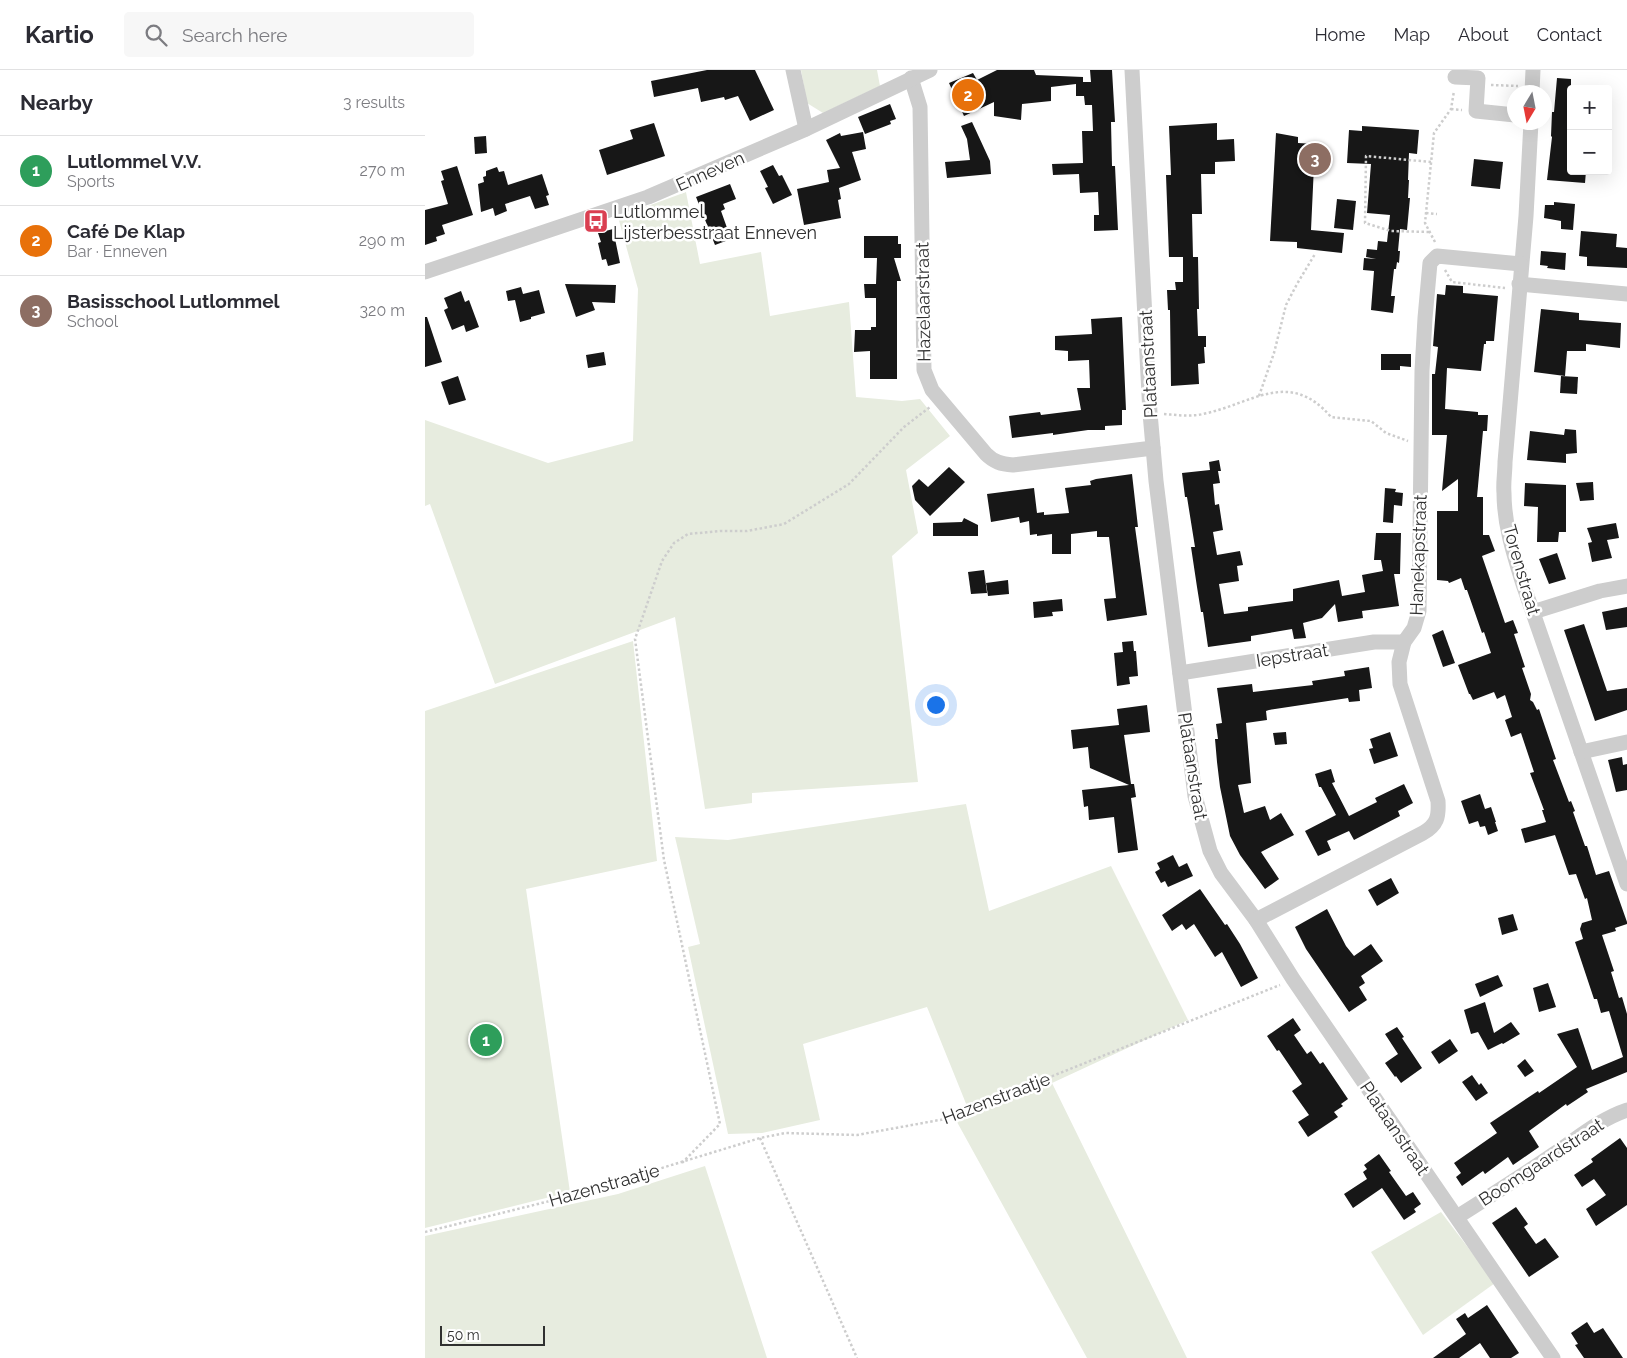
<!DOCTYPE html>
<meta charset="utf-8">
<style>
body{margin:0;font-family:Raleway,sans-serif;background:#f7f7f7;color:#2b2b33}
.controls{position:absolute;right:15px;top:15px;display:grid;overflow:hidden;border-radius:5px;box-shadow:0 5px 20px #0002}
.controls button{width:45px;height:45px;display:grid;place-items:center;padding:0;border:0;border-bottom:1px solid #e1e1e2;background:#fff;color:#2b2b33;font:25px sans-serif}
.compass{position:absolute;left:1082px;top:15px;width:45px;height:45px;border-radius:50%;background:#fff;box-shadow:0 5px 20px #0002;rotate:190deg}
.scale{position:absolute;left:15px;bottom:12px;width:105px;box-sizing:border-box;padding-left:5px;border:2px solid #303030;border-top:0;font-size:14px;line-height:18px;white-space:nowrap;color:#303030;-webkit-text-stroke:4px #fff;paint-order:stroke}
.you{position:absolute;left:510px;top:634px;width:18px;height:18px;margin:-12px;border:4px solid #fff;border-radius:50%;background:#1a73e8;box-shadow:0 0 0 8px #1a73e833}
.badge{display:grid;place-items:center;width:32px;height:32px;border-radius:50%;background:#2563eb;color:#fff;font-size:16px;font-weight:700}
.pin{position:absolute;translate:-50% -50%;border:2px solid #fff;box-shadow:0 1px 5px #0006}
.list{margin:0;padding:0;list-style:none}
h2{display:flex;justify-content:space-between;align-items:center;height:65px;margin:0;padding:0 20px;font-size:21px}
h2 small{font-size:16px;font-weight:400;color:#7c7c81}
.list li{display:grid;grid-template-columns:32px 1fr auto;gap:15px;align-items:center;box-sizing:border-box;height:70px;padding:0 20px;border-top:1px solid #e1e1e2}
.list b{display:block;font-size:19px;white-space:nowrap}
.list p{margin:0;font-size:16px;white-space:nowrap;color:#7c7c81}
.list em{font-size:16px;font-style:normal;color:#7c7c81}
.icon{flex:none;width:28px;height:28px;fill:none;stroke:currentColor;stroke-width:2;stroke-linecap:round;stroke-linejoin:round}
.map{position:relative;flex:none;width:1202px;height:1288px;overflow:hidden}
header{display:flex;align-items:center;gap:30px;box-sizing:border-box;height:70px;padding:0 25px;background:#fff;border-bottom:1px solid #e1e1e2}
header strong{font-size:24px}
nav{display:flex;gap:28px;margin-inline-start:auto;font-size:18px}
.search{width:350px;height:45px;background:#f7f7f7;display:flex;align-items:center;gap:12px;box-sizing:border-box;padding:0 18px;border-radius:5px;color:#7c7c81;font-size:19px}
main{display:flex}
aside{flex:1;background:#fff}
.map>svg:first-child{display:block}
.green{fill:#e7ecdf}
.building{fill:#171717}
.lines{fill:none;stroke-linecap:round;stroke-linejoin:round}
.path{stroke:#cdcdcd;stroke-width:2.5;stroke-dasharray:2.5 2.5;stroke-linecap:butt}
.street{stroke:#cdcdcd;stroke-width:15}
.labels{text-anchor:middle;dominant-baseline:central;stroke-width:5;stroke-linejoin:round;paint-order:stroke}
.street-label{font-size:18px;fill:#303030;stroke:#fff}
.poi-label{font-size:18px;fill:#303030;stroke:#fff;text-anchor:start}
</style>
<header>
<strong>Kartio</strong>
<div class="search"><svg class="icon" aria-label="search" viewBox="0 0 24 24"><circle cx="10" cy="10" r="6"/><path d="M15 15l6 6"/></svg>Search here</div>
<nav><a>Home</a><a>Map</a><a>About</a><a>Contact</a></nav>
</header>
<main>
<aside>
<h2>Nearby<small>3 results</small></h2>
<ul class="list">
<li><span class="badge" style="background:#2e9e5b">1</span><div><b>Lutlommel V.V.</b><p>Sports</p></div><em>270 m</em></li>
<li><span class="badge" style="background:#e8710a">2</span><div><b>Café De Klap</b><p>Bar · Enneven</p></div><em>290 m</em></li>
<li><span class="badge" style="background:#8d6e63">3</span><div><b>Basisschool Lutlommel</b><p>School</p></div><em>320 m</em></li>
</ul>
</aside>
<div class="map">
<svg width="1202" height="1288" viewBox="0 0 1202 1288">
<rect width="100%" height="100%" fill="#fff"/>
<!-- green -->
<g class="green">
<path d="M376,0H452L455,16L398,43L382,33Z"/>
<path d="M261,122L275,194L336,182L345,246L424,232L431,327L477,331L495,329L525,366L481,400L493,463L467,486L493,712L327,723V733L280,739L250,547L70,614L5,434L0,436V350L123,393L208,371L213,219L193,147Z"/>
<path d="M208,571L232,791L101,819L145,1122L0,1158V641Z"/>
<path d="M541,734L564,841L686,796L763,950L627,1013L762,1288H662L532,1052L546,1046L502,937L378,974L395,1050L337,1063L303,1064L263,877L275,874L250,767L303,770Z"/>
<path d="M280,1096L342,1288H0V1166L193,1124Z"/>
<path d="M1016,1142L1070,1213L998,1265L946,1182Z"/>
</g>
<!-- building -->
<g class="building">
<path d="M282,0H330L349,40L325,51L313,26L300,30L299,27L276,32L273,18L229,27L226,11Z"/>
<path d="M572,0H609L611,5L658,7V12H666L665,0H687L690,52H686L687,96H690L693,160L669,161V145H674L673,122L655,123L654,104L628,105L627,94L658,93L657,61H668L667,35H660L659,26H651V14L626,17V31L597,34L596,50L569,46V32L539,46L524,13L548,3L552,10Z"/>
<path d="M1132,8L1146,9V101H1161L1160,113L1122,110L1127,67L1126,66L1127,42H1129Z"/>
<path d="M465,34L471,49L465,51L466,54L440,64L433,47Z"/>
<path d="M547,52L565,91L566,104L522,108L520,92L545,90L542,69L536,56Z"/>
<path d="M229,53L240,86L182,105L174,80L208,69L205,60Z"/>
<path d="M792,53V70L809,69L810,91L790,92V104H776L777,144H767L768,187H773L774,239H772L773,266H781V277H779L780,293L773,294L774,314L746,316L745,240H743L742,220H751L750,212H758V187H744L741,105H746L744,56Z"/>
<path d="M937,56L994,60L992,84L984,83L983,110H984L983,128H985L982,160L975,159L973,181H975L974,193L972,192L971,199H969L966,226H970L968,243L946,240L949,201L938,200L939,188L951,189L941,187L942,179L952,180L953,171L962,172L965,145L942,143L946,94L922,93L924,60L937,61Z"/>
<path d="M438,62L441,79L427,82L436,110L414,118L416,129L413,130L416,148L379,155L372,119L404,112L402,100L415,98L401,70L415,63L416,66Z"/>
<path d="M851,63L873,67V73L890,74L886,160L919,163L917,183L872,178V172L845,171Z"/>
<path d="M61,66L62,83L50,84L49,67Z"/>
<path d="M1049,89L1078,92L1075,119L1046,116Z"/>
<path d="M348,95L354,106L357,105L367,125L348,134L340,118L343,117L335,101Z"/>
<path d="M32,96L48,145L17,155L20,164L11,167L12,171L0,175V140L23,134L16,111L19,110L16,101Z"/>
<path d="M72,97L74,102L79,101L83,115L117,104L124,125L121,126L124,135L110,139L105,126L80,134L82,141L70,146L68,138L56,142L53,114L59,112L58,107L61,106V101Z"/>
<path d="M305,114L311,129L298,134L300,139L296,141L306,169L290,175L271,127Z"/>
<path d="M912,129L931,131L928,160L909,158Z"/>
<path d="M1129,132L1150,134L1148,160L1136,159V151L1119,148L1120,135H1129Z"/>
<path d="M188,159L195,193L183,196L181,189L177,190L173,173L176,172L173,163Z"/>
<path d="M1156,161L1192,164L1191,177L1202,178V198L1162,196V187L1154,186Z"/>
<path d="M439,166H473V174H476V188H469L476,211H472V309H445V281L429,282L430,260H446V257H451V228H440L439,214H451L452,188H439Z"/>
<path d="M1116,181L1141,183L1140,200L1122,198L1123,196L1115,195Z"/>
<path d="M140,214L191,215L190,233L167,232L170,240L151,247Z"/>
<path d="M1021,215L1038,216V223L1073,226L1069,271H1061V274H1059L1056,301L1022,298L1020,339L1053,342V345H1063L1062,361H1058L1052,427H1058V465H1064L1070,481L1057,486L1080,553L1088,550L1093,563L1089,564L1100,597L1097,598L1106,624L1105,630L1108,632L1112,640L1114,639L1131,689L1128,690L1144,732L1146,731L1150,741L1148,742L1160,776H1162L1171,805L1184,801L1202,852V854L1190,858L1191,861L1177,865L1189,901L1186,902L1194,928L1197,927L1202,944V1002L1161,1019L1163,1022L1142,1036L1141,1034L1104,1061L1114,1077L1088,1095L1083,1087L1060,1104L1058,1101L1037,1116L1031,1107L1036,1103L1029,1093L1072,1063L1065,1053L1113,1021L1114,1023L1152,997L1132,964L1153,958L1167,1000L1198,987L1184,941L1176,943L1172,929H1169L1150,872L1158,869L1155,859L1157,853L1167,850L1162,828L1160,829L1151,804L1144,805L1130,765L1100,773L1096,759L1121,752L1117,740H1119L1105,703L1109,702L1096,663L1086,667L1080,650L1087,647L1080,625L1072,629L1069,622L1048,630L1045,624H1044L1033,595L1066,583L1059,562L1057,563L1042,520H1040L1036,508L1024,513L1023,511L1012,510V441H1033V409L1017,421L1022,365H1007V304H1010L1013,277L1008,276L1012,224L1020,225Z"/>
<path d="M96,217L98,224L114,220L120,243L106,247V249L95,252L90,230L83,231L81,221Z"/>
<path d="M36,221L40,232L44,230L54,257L41,262L39,255L27,260L19,240L23,238L19,228Z"/>
<path d="M1116,239L1154,243V250L1196,253L1195,278L1161,274V281H1142L1140,306L1109,302Z"/>
<path d="M0,247H2L17,292L0,297Z"/>
<path d="M697,247L701,340H697V355L680,356V360H663L628,365V363L587,368L584,346L615,342L616,345L656,340L652,318H665L664,290L643,291V281L630,280V266L667,264L666,249Z"/>
<path d="M179,282L181,295L163,298L161,285Z"/>
<path d="M956,284H986V297L975,296V300H956Z"/>
<path d="M33,306L41,330L24,335L16,312Z"/>
<path d="M1136,306L1153,307L1152,324L1135,323Z"/>
<path d="M1140,359L1151,360L1152,383L1141,384V393L1102,390L1105,361L1139,365Z"/>
<path d="M794,390L796,401H793L795,413L788,414L790,435L794,434L798,460L788,462L792,485L815,481L818,495L812,496L814,511L794,514L799,544L823,541V537L868,531V519L914,510L917,526L940,522L937,505L958,501L956,490H949L951,463H976L975,504H969L974,536L937,541L938,548L913,552L910,534L897,548L878,553L881,568L869,569L867,559L826,566V571L783,577L778,542H776L772,517L766,477H770L762,427H760L757,403L785,400L784,392Z"/>
<path d="M524,397L540,412L505,446L490,430L487,416L494,409L503,417Z"/>
<path d="M707,404L713,457H710L722,545L682,551L679,529L691,528L684,467H672V461L646,464V484H627V464L612,466V464L605,465L604,451L595,453L594,447L566,452L562,424L609,418L612,443L619,442V445L644,443L640,418L666,415L665,411L671,409Z"/>
<path d="M1168,412L1169,430L1155,431L1151,413Z"/>
<path d="M1100,413L1141,415V462H1134L1133,472H1112L1113,437L1099,436Z"/>
<path d="M960,418L971,419L970,422L978,423L977,436L969,435L968,453L958,452Z"/>
<path d="M539,448L553,455V466H508V453L537,452Z"/>
<path d="M1191,453L1194,468L1182,470L1187,488L1167,492L1163,473L1167,472L1162,458Z"/>
<path d="M1132,483L1141,509L1124,514L1114,489Z"/>
<path d="M559,500L562,523L546,524L543,502Z"/>
<path d="M583,510L584,524L563,526L561,513Z"/>
<path d="M637,529L638,541L627,542L628,546L609,548L608,532Z"/>
<path d="M1202,537V557L1181,560L1177,542Z"/>
<path d="M1159,554L1182,621L1202,618V640L1170,651L1139,560Z"/>
<path d="M1018,560L1030,593L1018,597L1007,565Z"/>
<path d="M708,571L709,581H711L713,606L704,607L705,614L692,616L689,583L698,582L697,572Z"/>
<path d="M944,597L947,618L934,620L935,631L924,632L923,628L844,640L841,641L842,650L821,653L826,713L813,715L819,743L840,736L845,750L856,743L869,765L836,782L854,809L840,819L815,785L805,766L795,717L792,692L790,669H793L791,654L797,653L792,618L827,614L828,622L888,615L887,611L920,606L919,601Z"/>
<path d="M722,635L725,662L699,665L706,714H709L711,727L706,728L713,780L693,783L689,747L664,750L663,736L659,737L657,720L704,715L665,698L663,677L648,679L646,660L694,655L692,639Z"/>
<path d="M861,662L862,674L850,675L848,663Z"/>
<path d="M965,662L973,686L949,694L944,679L948,678L945,669Z"/>
<path d="M1197,687L1198,695L1202,694V720L1191,722L1183,690Z"/>
<path d="M906,699L910,712L907,713L924,746L952,732L950,728L979,714L988,733L973,741L975,746L929,770L924,761L902,771L906,780L893,786L880,761L911,745L896,717H894L890,704Z"/>
<path d="M1055,724L1060,739L1066,737L1071,752H1070L1073,761L1063,765L1060,756L1055,757L1053,751L1044,754L1036,731Z"/>
<path d="M748,785L754,797L762,793L768,806L743,817L740,811L736,813L730,802L735,799L732,793Z"/>
<path d="M966,808L974,823L952,836L943,820Z"/>
<path d="M775,819L800,855L802,854L815,874L833,908L816,917L797,882L790,887L769,854L761,860L757,854L747,861L737,845Z"/>
<path d="M902,839L921,876L929,886L946,874L958,891L936,906L940,913L934,917L942,930L924,942L881,879L870,857Z"/>
<path d="M1088,844L1093,860L1077,865L1073,848Z"/>
<path d="M1073,905L1078,916L1055,927L1050,914Z"/>
<path d="M1123,913L1131,937L1114,942L1108,918Z"/>
<path d="M1060,932L1069,963L1086,952L1095,964L1078,974L1077,973L1063,980L1053,962L1046,964L1039,940Z"/>
<path d="M868,948L876,960L869,965L882,984L886,981L895,994L898,992L923,1029L916,1034L918,1036L909,1042L913,1047L883,1067L873,1052L884,1045L867,1021L877,1014L854,980L852,981L842,966Z"/>
<path d="M972,957L979,967L977,968L997,998L976,1013L971,1006L970,1007L960,993L973,984L960,964Z"/>
<path d="M1025,969L1033,981L1014,994L1006,982Z"/>
<path d="M1100,989L1109,1001L1100,1007L1092,996Z"/>
<path d="M1047,1005L1054,1015L1056,1013L1063,1023L1051,1031L1037,1012Z"/>
<path d="M1195,1068L1202,1078V1135L1171,1156L1161,1139L1181,1125L1169,1109L1157,1117L1149,1105L1168,1092L1166,1089Z"/>
<path d="M954,1084L966,1101L964,1102L981,1126L988,1122L996,1134L989,1139L991,1142L979,1150L957,1118L928,1138L919,1124L942,1109L938,1102L942,1099L939,1095Z"/>
<path d="M1091,1137L1103,1154L1099,1157L1111,1174L1120,1168L1134,1187L1104,1207L1067,1153Z"/>
<path d="M1062,1235L1094,1283L1086,1288H1065L1055,1273L1034,1288H1008L1041,1264L1031,1249L1040,1243L1043,1248Z"/>
<path d="M1162,1252L1169,1263L1178,1258L1198,1288H1159L1150,1275L1153,1274L1146,1263Z"/>
</g>
<g class="lines">
<!-- path -->
<g class="path">
<path d="M1066,15L1093,16"/>
<path d="M1026,39L1037,40"/>
<path d="M1001,143L1012,144"/>
<path d="M1004,162L966,161L940,153L941,86L1006,92"/>
<path d="M1010,172L1000,153L1009,63L1026,39L1029,21"/>
<path d="M1020,200L1027,212L1080,218"/>
<path d="M834,326L849,283L861,235L872,214L890,184"/>
<path d="M739,344C752,345 765,347 778,344C827,334 864,298 906,347L946,351L961,363L983,371"/>
<path d="M335,1068L432,1288"/>
<path d="M257,1093L295,1054L239,790L210,569L237,491L249,473L263,464L295,461H322L359,454L424,414L479,357L505,337"/>
<path d="M0,1162L145,1126L335,1068L360,1063L432,1065L520,1049L855,915"/>
</g>
<!-- street -->
<g class="street">
<path d="M368,0L381,59"/>
<path d="M707,0L725,343L731,411L770,726L785,781L796,803L831,850L868,909L1128,1288"/>
<path d="M1030,7L1053,8L1051,41L1090,45"/>
<path d="M486,8L495,37L499,300L507,320L561,384C569,392 576,394 588,395L728,378"/>
<path d="M1107,22L1108,0"/>
<path d="M1106,52L1101,146L1080,392C1080,403 1078,413 1079,423C1079,455 1089,485 1098,514L1202,814"/>
<path d="M0,202L223,127L381,59L505,0"/>
<path d="M1094,214L1202,224"/>
<path d="M1108,542L1175,521L1202,516"/>
<path d="M755,603L949,572H979"/>
<path d="M1156,682L1202,672"/>
<path d="M831,850L998,763C1012,755 1014,747 1013,731L975,614L974,592L979,572L989,558L994,541L997,301L1000,248L1005,193L1012,186L1096,194"/>
<path d="M1032,1147C1065,1126 1097,1106 1129,1084C1153,1068 1175,1049 1202,1040"/>
</g>
</g>
<!-- icons -->
<defs>
<symbol id="bus-square" viewBox="-11 -11 22 22"><rect x="-9" y="-9" width="18" height="18" rx="4" fill="#da3f51" stroke="#fff"/><path d="M-5-6H5V4H4V6H2V4H-2V6H-4V4H-5ZM-3.5-4V0h7V-4ZM-3.5 1.2v1.5H-2V1.2ZM2 1.2v1.5H3.5V1.2Z" fill="#fff"/></symbol>
</defs>
<g fill-rule="evenodd">
<use href="#bus-square" x="157" y="137" width="28" height="28"/>
</g>
<g class="labels">
<!-- street labels -->
<g class="street-label">
<text transform="translate(285 101) rotate(-24)">Enneven</text>
<text transform="translate(498 232) rotate(-91)">Hazelaarstraat</text>
<text transform="translate(723 294) rotate(-93)">Plataanstraat</text>
<text transform="translate(993 485) rotate(-88)">Hanekapstraat</text>
<text transform="translate(1097 500) rotate(74)">Torenstraat</text>
<text transform="translate(867 585) rotate(-9)">Iepstraat</text>
<text transform="translate(768 696) rotate(81)">Plataanstraat</text>
<text transform="translate(571 1028) rotate(-21)">Hazenstraatje</text>
<text transform="translate(970 1058) rotate(56)">Plataanstraat</text>
<text transform="translate(1116 1092) rotate(-33)">Boomgaardstraat</text>
<text transform="translate(179 1115) rotate(-16)">Hazenstraatje</text>
</g>
<!-- poi labels -->
<g class="poi-label">
<text x="188" y="141">Lutlommel<tspan x="188" dy="21">Lijsterbesstraat Enneven</tspan></text>
</g>
</g>
</svg>
<div class="controls">
<button>+</button>
<button>−</button>
</div>
<svg class="compass" viewBox="-18 -18 36 36"><path d="M0-13l5 13h-10z" fill="#e53935"/><path d="M0 13l5-13h-10z" fill="#7c7c81"/></svg>
<div class="scale">50 m</div>
<div class="you"></div>
<div class="pin badge" style="left:61px;top:970px;background:#2e9e5b">1</div>
<div class="pin badge" style="left:543px;top:25px;background:#e8710a">2</div>
<div class="pin badge" style="left:890px;top:89px;background:#8d6e63">3</div>
</div>
</main>
